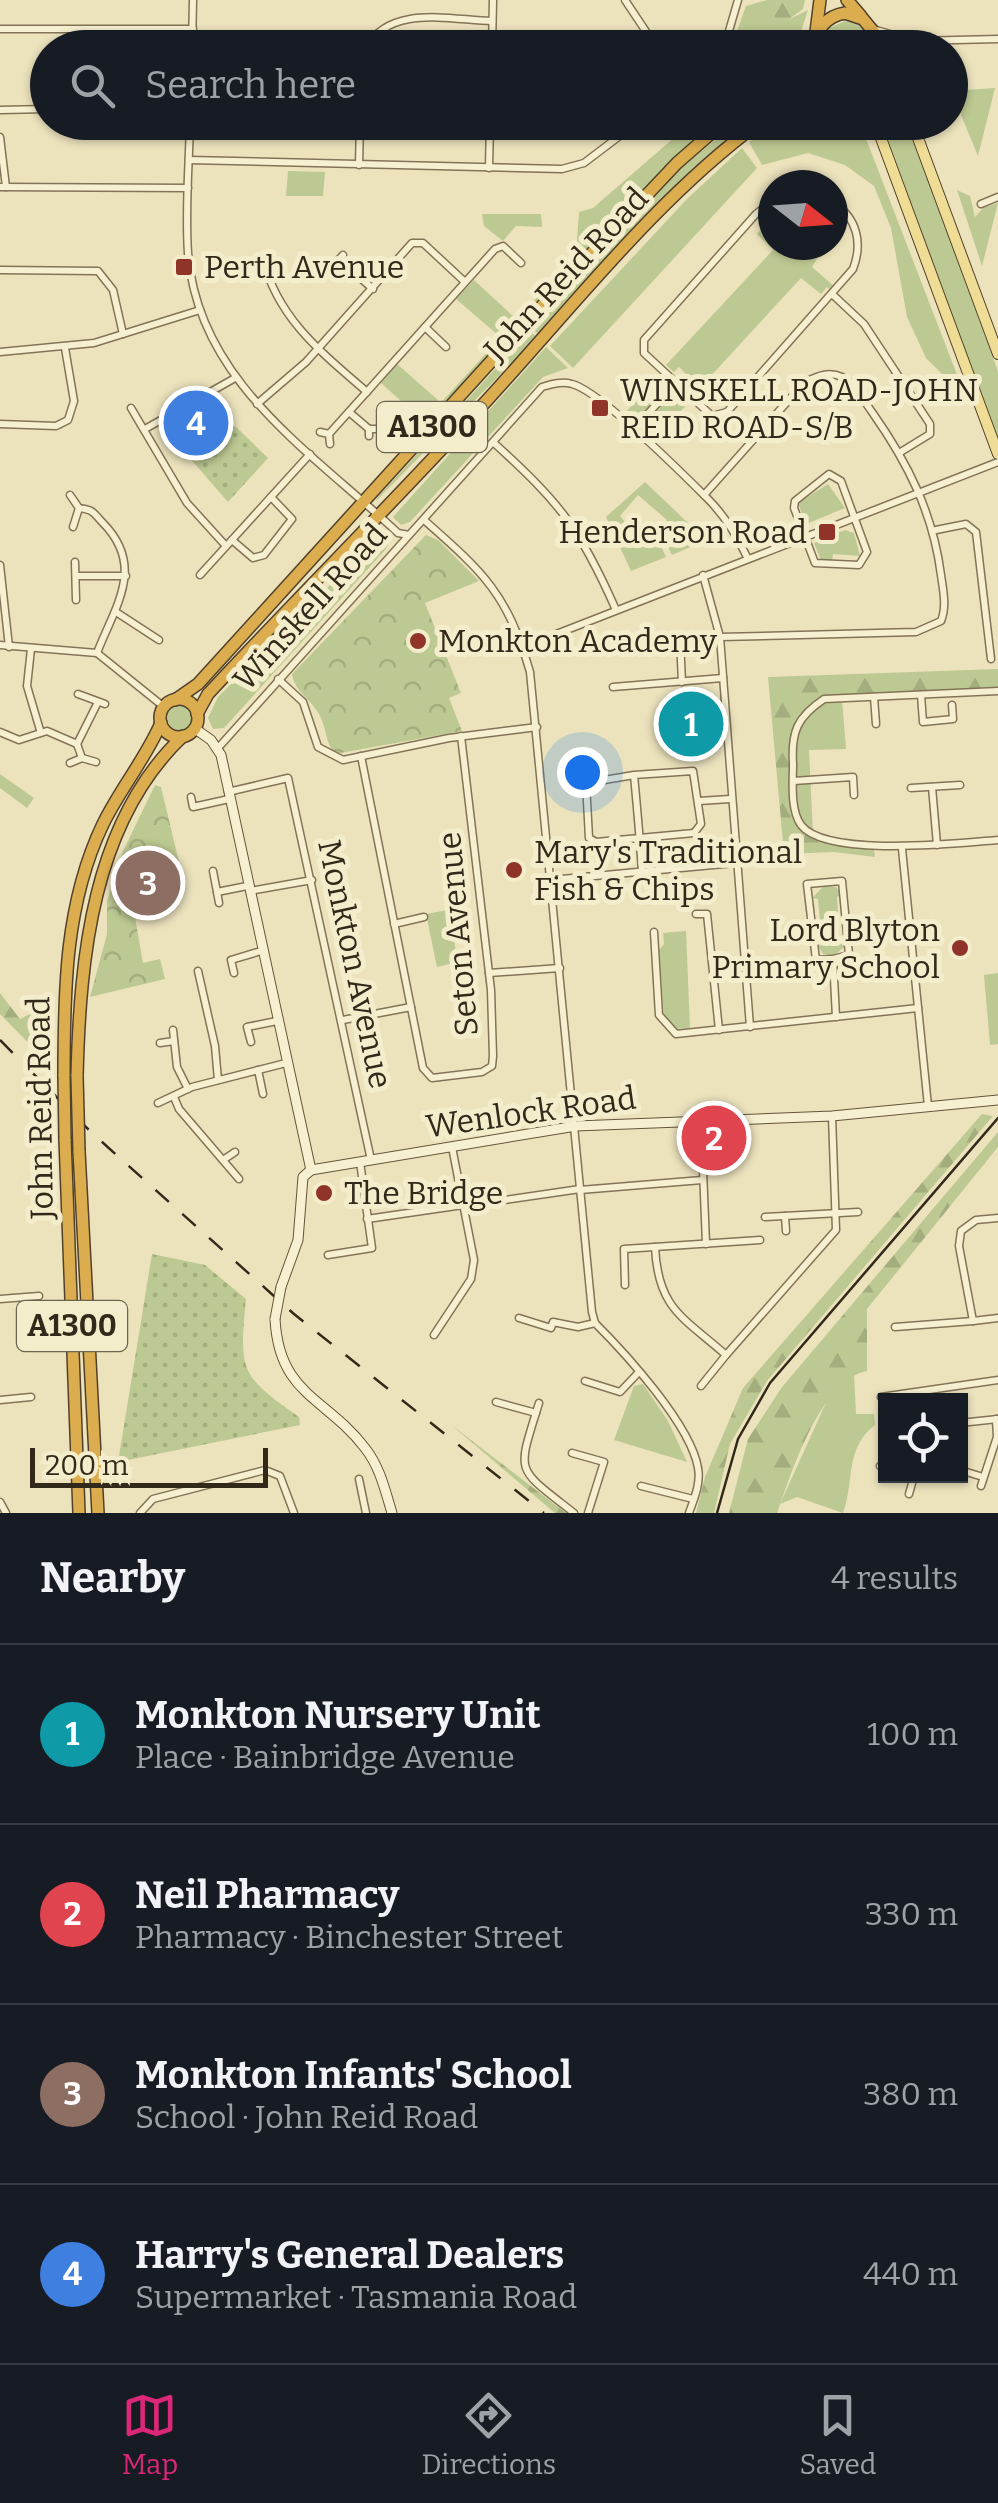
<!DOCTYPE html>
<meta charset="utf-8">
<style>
body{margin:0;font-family:Bitter,serif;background:#242831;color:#f1f3f6}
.controls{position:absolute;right:30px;bottom:30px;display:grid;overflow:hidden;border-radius:0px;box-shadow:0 2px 8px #0004}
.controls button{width:90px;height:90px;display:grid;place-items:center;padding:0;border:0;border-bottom:2px solid #363941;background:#171b24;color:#f1f3f6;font:50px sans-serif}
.compass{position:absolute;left:758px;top:170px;width:90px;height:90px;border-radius:50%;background:#171b24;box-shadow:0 2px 8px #0004;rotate:107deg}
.scale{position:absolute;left:30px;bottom:25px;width:238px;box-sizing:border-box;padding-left:10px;border:5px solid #33291b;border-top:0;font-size:28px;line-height:35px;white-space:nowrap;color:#33291b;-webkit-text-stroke:8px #f4edcc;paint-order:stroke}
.you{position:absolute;left:582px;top:772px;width:35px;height:35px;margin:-25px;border:8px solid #fff;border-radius:50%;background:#1a73e8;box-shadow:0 0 0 15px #1a73e833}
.badge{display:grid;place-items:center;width:65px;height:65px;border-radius:50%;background:#db2777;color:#fff;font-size:32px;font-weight:700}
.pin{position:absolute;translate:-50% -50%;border:5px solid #fff;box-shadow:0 2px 10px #0006}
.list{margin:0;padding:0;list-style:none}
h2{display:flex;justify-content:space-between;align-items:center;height:130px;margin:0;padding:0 40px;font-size:42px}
h2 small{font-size:32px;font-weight:400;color:#9ea1a6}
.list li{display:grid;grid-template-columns:65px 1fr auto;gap:30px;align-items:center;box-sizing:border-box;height:180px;padding:0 40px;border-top:2px solid #363941}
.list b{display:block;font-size:38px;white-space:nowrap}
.list p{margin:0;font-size:32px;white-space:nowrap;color:#9ea1a6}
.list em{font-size:32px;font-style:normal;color:#9ea1a6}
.icon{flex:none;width:55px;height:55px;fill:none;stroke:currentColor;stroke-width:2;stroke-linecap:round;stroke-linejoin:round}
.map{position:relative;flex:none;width:998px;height:1513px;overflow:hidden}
.search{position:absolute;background:#171b24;box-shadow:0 2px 8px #0004;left:30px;right:30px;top:30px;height:110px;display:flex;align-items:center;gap:25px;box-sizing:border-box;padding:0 35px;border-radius:55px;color:#9ea1a6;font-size:38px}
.sheet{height:850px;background:#171b24}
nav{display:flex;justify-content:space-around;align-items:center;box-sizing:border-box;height:140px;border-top:2px solid #363941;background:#171b24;font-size:28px;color:#9ea1a6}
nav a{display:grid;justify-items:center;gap:5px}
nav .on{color:#db2777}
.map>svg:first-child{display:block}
.grass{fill:#bdc992}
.forest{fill:url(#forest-firs)}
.park{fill:url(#park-crowns)}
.garden{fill:url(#garden-dots)}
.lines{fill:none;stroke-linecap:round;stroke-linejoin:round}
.street-casing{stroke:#837357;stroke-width:9}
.secondary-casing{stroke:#65543a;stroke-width:11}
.primary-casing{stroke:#51412c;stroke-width:12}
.highway-casing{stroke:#51412c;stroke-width:14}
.street{stroke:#f7f0d0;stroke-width:6}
.secondary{stroke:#f7f0d0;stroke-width:9}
.primary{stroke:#f0dd95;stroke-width:10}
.highway{stroke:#dbad4e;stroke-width:11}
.tram{stroke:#33291b;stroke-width:2.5}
.rail{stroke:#33291b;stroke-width:2.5;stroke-dasharray:18 18;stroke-linecap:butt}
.secondary-bridge-casing{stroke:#65543a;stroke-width:11;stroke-linecap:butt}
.highway-bridge-casing{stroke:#51412c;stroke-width:14;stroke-linecap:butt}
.secondary-bridge{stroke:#f7f0d0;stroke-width:9}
.highway-bridge{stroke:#dbad4e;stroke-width:11}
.poi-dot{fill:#903429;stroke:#f4edcc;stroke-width:4}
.labels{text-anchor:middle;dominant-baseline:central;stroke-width:10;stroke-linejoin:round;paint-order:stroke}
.shield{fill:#f4edcc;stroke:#6d6450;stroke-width:2.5}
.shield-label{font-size:30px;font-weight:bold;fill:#33291b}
.poi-label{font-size:32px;fill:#33291b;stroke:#f4edcc;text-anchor:start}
.street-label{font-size:32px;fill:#33291b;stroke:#f4edcc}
</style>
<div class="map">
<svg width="998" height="1513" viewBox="0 0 998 1513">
<defs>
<pattern id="forest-firs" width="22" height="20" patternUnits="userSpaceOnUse" patternTransform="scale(2.5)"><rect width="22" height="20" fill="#bdc992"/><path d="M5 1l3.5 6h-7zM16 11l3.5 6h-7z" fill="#a3ad7d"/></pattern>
<pattern id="park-crowns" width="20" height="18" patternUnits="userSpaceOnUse" patternTransform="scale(2.5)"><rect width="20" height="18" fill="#bdc992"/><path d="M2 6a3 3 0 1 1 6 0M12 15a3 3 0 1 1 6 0" fill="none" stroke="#a3ad7d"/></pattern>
<pattern id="garden-dots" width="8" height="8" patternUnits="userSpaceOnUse" patternTransform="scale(2.5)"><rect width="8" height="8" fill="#bdc992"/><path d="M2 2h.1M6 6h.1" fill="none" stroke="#a3ad7d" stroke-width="1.8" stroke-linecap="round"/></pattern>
</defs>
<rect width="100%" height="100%" fill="#ece3bd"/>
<!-- grass -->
<g class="grass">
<path d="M767,0H777L775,20H788L808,10L796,47L731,48L746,6Z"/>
<path d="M847,20L859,25L878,47L822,48L827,29Z"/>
<path d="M995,88L978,156L951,91Z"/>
<path d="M691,123H711L433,417L415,431L576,255L579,212L593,208Z"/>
<path d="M736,123H753L687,174L540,335L532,329L681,168Z"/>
<path d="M778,123H860L966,398L926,358L907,317L891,228L874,186L845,165L808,153L762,165L749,142Z"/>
<path d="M882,123H906L998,371V440Z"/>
<path d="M742,148L757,168L573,368L550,346L687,199Z"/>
<path d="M288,171L325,172L323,196H286Z"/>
<path d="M957,190L970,196L975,217L983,208L998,203L982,266Z"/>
<path d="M541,214L542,227L516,226L503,241L484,226L482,214Z"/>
<path d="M762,228L773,238V245H826L812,267L835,287L832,291L827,287L821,294L801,278L696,392L689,386L693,381L679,367L674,372L666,365L773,250L757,234Z"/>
<path d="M474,280L514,317L498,335L456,299Z"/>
<path d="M530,331L537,337L376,501L377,498Z"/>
<path d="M546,347L568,368L543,377L410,522L401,525L393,517Z"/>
<path d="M397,364L438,400L421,419L381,383Z"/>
<path d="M661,372L691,400L654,440L625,413Z"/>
<path d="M645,482L706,540L672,555L659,529L667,520L638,495L620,516L638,538L656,536L666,557L631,571L606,517Z"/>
<path d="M828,484L845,508L806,524L798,503Z"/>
<path d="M381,527L390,540L386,549L224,728L213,729L208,718L218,697L348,567Z"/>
<path d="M845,530L854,533L860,556L833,554L832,562L821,560L814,543Z"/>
<path d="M842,699L846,749L809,750L813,834L796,816L792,743L796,725L824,700Z"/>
<circle cx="179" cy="718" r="13"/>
<path d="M824,886L836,887L842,895L837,897L840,943L847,944L834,956L823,954L818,946L822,945L818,899L812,898Z"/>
<path d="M448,910L458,962L437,967L426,914Z"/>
<path d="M686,931L690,1028L675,1029L664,1018L659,950L664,944L663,933Z"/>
<path d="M998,973V1044L990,1045L984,975Z"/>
<path d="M854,1373L856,1414H874L875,1425C844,1449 855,1481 843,1513L797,1497L780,1504L829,1396Z"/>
<path d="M643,1384L668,1421L687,1462L614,1440L634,1386Z"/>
</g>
<!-- forest -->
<g class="forest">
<path d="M777,0H805L803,9L788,20H774Z"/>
<path d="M998,669V691L824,699L808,710L792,743L796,816L812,834L874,849L875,857L834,852L784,854L768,677Z"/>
<path d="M0,774L34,798L27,808L0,788Z"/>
<path d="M0,993L20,1019L48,1005L50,1065L0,1014Z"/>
<path d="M982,1114L993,1116L767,1381L730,1444L714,1513H696L705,1477L743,1388Z"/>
<path d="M998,1132V1147L867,1309V1371C821,1379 791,1473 777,1513H729L748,1439L782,1387Z"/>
<path d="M450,1424L566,1513H555Z"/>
</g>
<!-- park -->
<g class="park">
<path d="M426,535L438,540L479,581L425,603L461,693L449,698L462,731L335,754C325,742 327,730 320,716C312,700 294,691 292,674Z"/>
<path d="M155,785L161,787L180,866L128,877L143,963L160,959L165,979L90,997L107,934V901L123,851Z"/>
</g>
<!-- garden -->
<g class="garden">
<path d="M235,426L268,458L228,502L188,456Z"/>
<path d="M152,1254L205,1265L246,1299C239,1372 240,1375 299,1417L300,1425L118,1462Z"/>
</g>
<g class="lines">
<defs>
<g id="street">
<path d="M625,0L657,48"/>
<path d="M0,29H193"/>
<path d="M876,30L914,41L998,39"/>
<path d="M192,48L193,0"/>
<path d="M366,48C390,4 450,20 492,21"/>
<path d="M492,48L493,0"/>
<path d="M724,48L738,0"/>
<path d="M0,110L48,109"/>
<path d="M190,122C189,166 185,210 188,253C198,382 312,452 398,533L409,535"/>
<path d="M0,137L6,187"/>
<path d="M189,160L562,169L584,163L638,122"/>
<path d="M359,165L360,122"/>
<path d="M489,168L490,122"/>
<path d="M0,187L188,188"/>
<path d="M773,201L756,214L644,340V353L712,416L727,412L853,269C863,243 857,217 833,203"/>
<path d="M981,204L998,197"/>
<path d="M263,259C278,319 322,353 367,392"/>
<path d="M255,261L270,256"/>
<path d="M341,261L373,289"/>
<path d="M334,265L343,255"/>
<path d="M0,270L98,271L113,290L123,334"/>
<path d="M832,294L864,324L930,424V434L899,453"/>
<path d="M425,327L446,347"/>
<path d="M0,352L94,343L200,310"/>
<path d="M257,404L306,362L412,243H423L465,282"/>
<path d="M131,408L187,503L226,546"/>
<path d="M349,412L369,429"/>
<path d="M0,424L56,426L68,420L74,401L65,348"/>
<path d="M145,429L235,378"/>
<path d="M633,430L676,383"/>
<path d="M320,432L329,434L330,444"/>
<path d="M329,434L495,249L503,246L521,263"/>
<path d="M369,436V429H378"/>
<path d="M494,443C560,503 580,528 616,610"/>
<path d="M829,474L841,481L867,552L859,565L815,563L794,508L795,501Z"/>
<path d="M70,495L79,508C95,510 93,513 103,523C146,567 115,606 97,653"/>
<path d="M704,495L805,382C818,376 828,371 842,377C855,384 864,401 872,412C908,463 933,513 941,575C943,590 947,606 941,621L916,632L720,637"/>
<path d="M424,520C484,573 507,593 530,672L592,1312L595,1323C625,1353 691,1425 698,1468C701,1483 694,1499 689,1513"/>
<path d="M73,527L79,508"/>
<path d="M936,530L966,524L976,532L991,659"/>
<path d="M232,540L253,558L264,555L292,519L271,497"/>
<path d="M75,562L76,600"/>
<path d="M0,565L9,647"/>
<path d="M200,575L310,454"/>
<path d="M703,575L720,637L750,1027"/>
<path d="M76,576H126"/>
<path d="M116,612L159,640"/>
<path d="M680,640L682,682"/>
<path d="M0,645L97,653L164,707"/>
<path d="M523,647L998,462"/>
<path d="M31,649L27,686L40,730"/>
<path d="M278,679L303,702L318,747L343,760L449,738L537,727"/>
<path d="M613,687L723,678"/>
<path d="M998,691L824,699C797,717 791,732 793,764C793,781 790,810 801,825C826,858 959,843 998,840"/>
<path d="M78,694L105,704"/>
<path d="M921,695L923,722L953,719L952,705"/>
<path d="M874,697L876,724"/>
<path d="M0,732L19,740L47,731L77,744"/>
<path d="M77,744L97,704"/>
<path d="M77,744L82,758"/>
<path d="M218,748L542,387C552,384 562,381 572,384C600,391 685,476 708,499C725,516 737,536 747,557"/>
<path d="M361,756L423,1068L432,1078L482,1072L492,1066L493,1056L491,990L461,736"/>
<path d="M82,758L96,762"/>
<path d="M70,763L82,758"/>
<path d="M634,775L586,783L589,838L596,842L694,833L701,824L693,771L634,775C637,807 640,839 642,872"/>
<path d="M793,781L853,777L854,795"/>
<path d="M932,787L937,845"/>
<path d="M911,788L960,785"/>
<path d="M228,792L288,778L371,1160"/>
<path d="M191,797L193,807L229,799"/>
<path d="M699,801L730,799"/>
<path d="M902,849L928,1106"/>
<path d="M213,871L217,892L247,886"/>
<path d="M551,880L735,863"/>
<path d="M250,891L312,880"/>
<path d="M217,892L219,903"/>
<path d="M696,914H707L719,1030"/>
<path d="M394,924L424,917"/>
<path d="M654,932L659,1015L676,1034L918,1008"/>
<path d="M833,959L849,955L842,881L807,884L816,960L833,959L836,1017"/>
<path d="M198,971L215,1046L218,1080"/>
<path d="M234,973L231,960L261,951"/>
<path d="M489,973L560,968"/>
<path d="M343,1020L411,1007"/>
<path d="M173,1030L177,1067L188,1089"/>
<path d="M251,1042L247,1027L277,1021"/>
<path d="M160,1043L174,1041"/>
<path d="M258,1070L263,1094"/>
<path d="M174,1097L179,1109L239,1179"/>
<path d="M158,1103L192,1087L286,1063"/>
<path d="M701,1120L706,1244"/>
<path d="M223,1160L235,1152"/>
<path d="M580,1190L702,1180"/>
<path d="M498,1201L580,1189"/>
<path d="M785,1216L786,1231"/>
<path d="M765,1217L858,1212"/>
<path d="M998,1218L976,1220L961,1231L959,1246L973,1321L998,1318"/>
<path d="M367,1219L463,1205"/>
<path d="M655,1247C658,1309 683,1317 726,1355L836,1230L832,1116"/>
<path d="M328,1255L372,1248L360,1162"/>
<path d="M625,1285L624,1249L760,1240"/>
<path d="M0,1299L39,1296"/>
<path d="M519,1318L551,1328L553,1322L578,1327L595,1323"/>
<path d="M895,1327L973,1321"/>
<path d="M434,1335L471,1279L474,1260L452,1147"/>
<path d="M585,1381L620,1392L639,1372"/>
<path d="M701,1386L726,1355"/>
<path d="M881,1397L998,1380"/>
<path d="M0,1400L31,1397"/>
<path d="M496,1402L536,1413"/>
<path d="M539,1403C517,1475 514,1466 574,1513"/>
<path d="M960,1423L998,1419"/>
<path d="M572,1453L604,1462L588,1513"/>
<path d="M880,1466L886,1468"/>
<path d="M960,1470L983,1477"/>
<path d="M359,1479L366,1513"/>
<path d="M641,1486L693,1499"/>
<path d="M981,1486L997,1437L996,1419"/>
<path d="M909,1494L914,1476"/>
<path d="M0,1502L6,1513"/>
<path d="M140,1513L153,1499L265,1470L280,1476L294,1513"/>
</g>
<g id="secondary">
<path d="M194,728L211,740L221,755L311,1170"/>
<path d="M311,1170L576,1126L832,1116L998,1100"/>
<path d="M281,1287L298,1240L303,1177L311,1170"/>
<path d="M275,1319C279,1395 326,1397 365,1448C380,1467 385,1490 392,1513"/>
</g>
<g id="primary">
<path d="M875,122L998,454"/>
<path d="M912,122L998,354"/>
</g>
<g id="highway">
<path d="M847,0L861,16"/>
<path d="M816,32L820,0"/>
<path d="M816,48C815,29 827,16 845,13L863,19L887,48"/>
<circle cx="179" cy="718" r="19"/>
<path d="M175,700L198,684L525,324L677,163L724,122"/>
<path d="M197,714L208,694C301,594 398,498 490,397C576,303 657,198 760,122"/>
<path d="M64,1076C64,990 65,903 103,824C120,789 146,758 161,723"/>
<path d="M77,1076C80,959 92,822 183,736"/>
<path d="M65,1139L79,1513"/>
<path d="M79,1151L98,1513"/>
</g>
</defs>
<!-- street casing -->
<use href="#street" class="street-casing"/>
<!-- secondary casing -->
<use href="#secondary" class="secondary-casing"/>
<!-- primary casing -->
<use href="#primary" class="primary-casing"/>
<!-- highway casing -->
<use href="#highway" class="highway-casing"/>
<!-- street -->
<use href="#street" class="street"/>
<!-- secondary -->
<use href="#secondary" class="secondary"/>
<!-- primary -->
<use href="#primary" class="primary"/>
<!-- highway -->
<use href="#highway" class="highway"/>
<!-- tram -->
<path class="tram" d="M717,1513L738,1439L770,1383L998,1118"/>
<!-- rail -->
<path class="rail" d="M0,1040L92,1133L294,1314L544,1513"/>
<defs>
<path id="secondary-bridge" d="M275,1319L281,1287"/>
<g id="highway-bridge">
<path d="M64,1076L65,1139"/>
<path d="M77,1076L79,1151"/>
</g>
</defs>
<!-- secondary-bridge casing -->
<use href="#secondary-bridge" class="secondary-bridge-casing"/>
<!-- highway-bridge casing -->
<use href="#highway-bridge" class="highway-bridge-casing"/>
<!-- secondary-bridge -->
<use href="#secondary-bridge" class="secondary-bridge"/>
<!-- highway-bridge -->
<use href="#highway-bridge" class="highway-bridge"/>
</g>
<!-- markers -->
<g class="poi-dot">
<rect x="174" y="257" width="20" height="20" rx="5"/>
<rect x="590" y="398" width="20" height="20" rx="5"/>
<rect x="817" y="522" width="20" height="20" rx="5"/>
<circle cx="418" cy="641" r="10"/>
<circle cx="514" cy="870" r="10"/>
<circle cx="960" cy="948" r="10"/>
<circle cx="324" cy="1193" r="10"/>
</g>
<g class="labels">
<!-- shield labels -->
<g class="shield">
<rect x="377" y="402" width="110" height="50" rx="8"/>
<rect x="17" y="1301" width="110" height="50" rx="8"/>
</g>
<g class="shield-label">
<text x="432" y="427">A1300</text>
<text x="72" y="1326">A1300</text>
</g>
<!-- poi labels -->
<g class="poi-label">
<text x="204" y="267">Perth Avenue</text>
<text x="620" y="390">WINSKELL ROAD-JOHN<tspan x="620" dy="37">REID ROAD-S/B</tspan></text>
<text x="807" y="532" text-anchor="end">Henderson Road</text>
<text x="438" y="641">Monkton Academy</text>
<text x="534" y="852">Mary's Traditional<tspan x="534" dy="37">Fish &amp; Chips</tspan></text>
<text x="940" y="930" text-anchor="end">Lord Blyton<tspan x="940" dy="37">Primary School</tspan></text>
<text x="344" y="1193">The Bridge</text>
</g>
<!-- street labels -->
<g class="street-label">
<text transform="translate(566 274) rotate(-47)">John Reid Road</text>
<text transform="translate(310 607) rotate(-48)">Winskell Road</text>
<text transform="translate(458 934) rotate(-95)">Seton Avenue</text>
<text transform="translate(355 964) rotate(78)">Monkton Avenue</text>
<text transform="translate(40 1108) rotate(-91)">John Reid Road</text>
<text transform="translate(531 1112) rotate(-8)">Wenlock Road</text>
</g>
</g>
</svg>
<div class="controls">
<button><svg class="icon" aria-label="locate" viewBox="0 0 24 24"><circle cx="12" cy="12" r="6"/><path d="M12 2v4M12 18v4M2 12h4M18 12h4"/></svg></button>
</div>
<svg class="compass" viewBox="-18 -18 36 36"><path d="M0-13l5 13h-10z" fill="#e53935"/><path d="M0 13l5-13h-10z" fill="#9ea1a6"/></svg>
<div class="scale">200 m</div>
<div class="you"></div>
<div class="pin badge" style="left:691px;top:724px;background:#0f9aa8">1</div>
<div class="pin badge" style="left:714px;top:1138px;background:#e0444e">2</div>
<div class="pin badge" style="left:148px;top:883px;background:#8d6e63">3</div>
<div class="pin badge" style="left:196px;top:423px;background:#3f7fe0">4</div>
<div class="search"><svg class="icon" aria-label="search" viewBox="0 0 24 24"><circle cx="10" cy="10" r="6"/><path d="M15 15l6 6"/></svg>Search here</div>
</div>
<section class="sheet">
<h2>Nearby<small>4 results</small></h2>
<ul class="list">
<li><span class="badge" style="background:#0f9aa8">1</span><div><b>Monkton Nursery Unit</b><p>Place · Bainbridge Avenue</p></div><em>100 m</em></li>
<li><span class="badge" style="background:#e0444e">2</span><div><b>Neil Pharmacy</b><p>Pharmacy · Binchester Street</p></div><em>330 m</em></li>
<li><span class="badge" style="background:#8d6e63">3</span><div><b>Monkton Infants' School</b><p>School · John Reid Road</p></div><em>380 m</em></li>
<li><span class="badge" style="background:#3f7fe0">4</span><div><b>Harry's General Dealers</b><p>Supermarket · Tasmania Road</p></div><em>440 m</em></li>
</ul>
</section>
<nav>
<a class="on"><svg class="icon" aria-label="map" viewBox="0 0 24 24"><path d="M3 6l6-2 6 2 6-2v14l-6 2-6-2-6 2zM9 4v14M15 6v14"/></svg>Map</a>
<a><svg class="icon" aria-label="directions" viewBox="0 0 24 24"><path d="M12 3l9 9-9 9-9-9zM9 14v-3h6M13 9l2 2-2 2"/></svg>Directions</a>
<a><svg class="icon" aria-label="saved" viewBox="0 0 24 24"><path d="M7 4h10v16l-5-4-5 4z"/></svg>Saved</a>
</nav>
